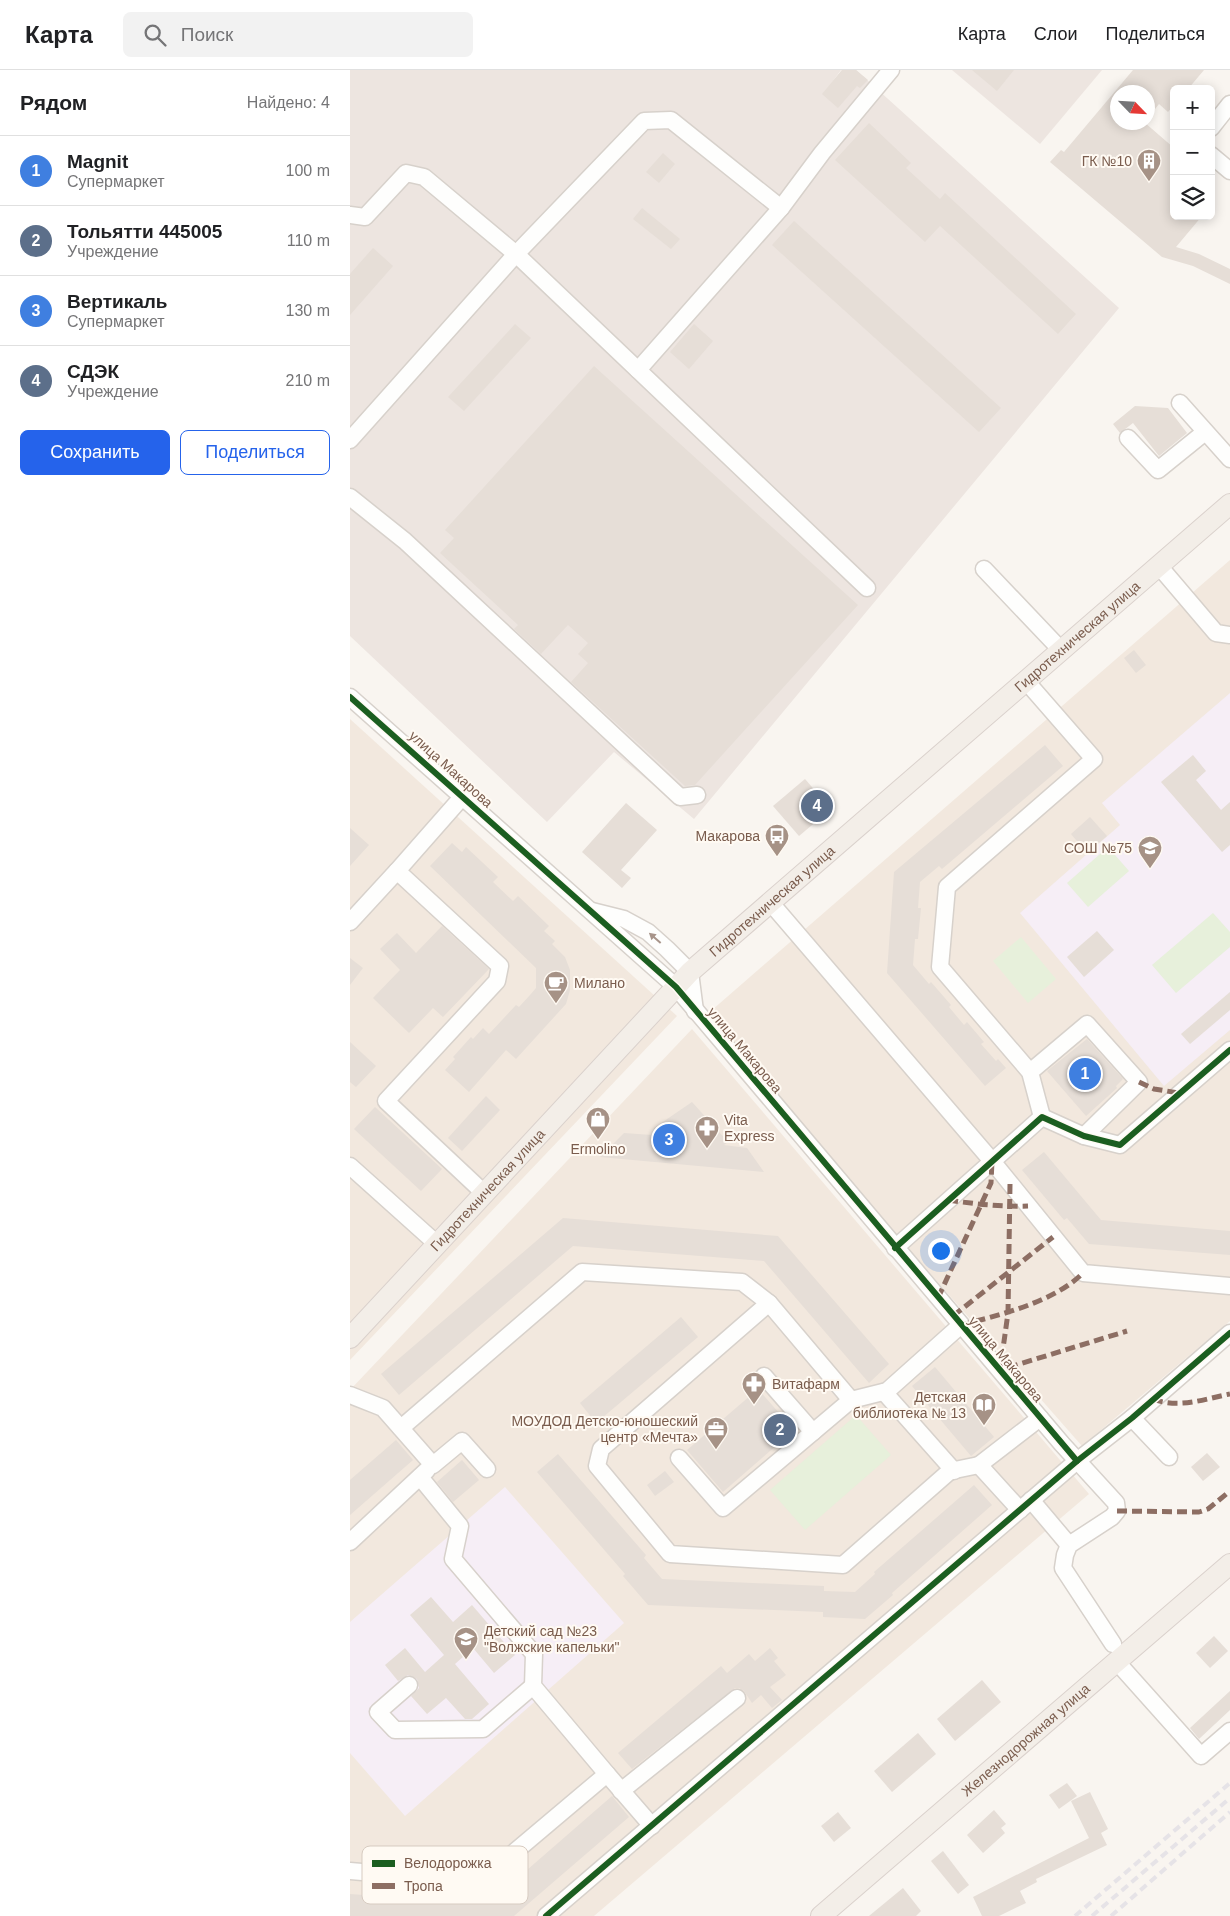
<!DOCTYPE html>
<html lang="ru">
<meta charset="utf-8">
<style>
body{margin:0;font-family:Helvetica,sans-serif;background:#f2f2f2;color:#202124}
.controls{position:absolute;right:15px;top:15px;display:grid;overflow:hidden;border-radius:8px;box-shadow:0 2px 12px #0003}
.controls button{width:45px;height:45px;display:grid;place-items:center;padding:0;border:0;border-bottom:1px solid #e0e0e0;background:#fff;color:#202124;font:25px sans-serif}
.compass{position:absolute;left:760px;top:15px;width:45px;height:45px;border-radius:50%;background:#fff;box-shadow:0 2px 12px #0003;rotate:115deg}
.you{position:absolute;left:590px;top:1180px;width:18px;height:18px;margin:-12px;border:4px solid #fff;border-radius:50%;background:#1a73e8;box-shadow:0 0 0 8px #1a73e833}
.badge{display:grid;place-items:center;width:32px;height:32px;border-radius:50%;background:#2563eb;color:#fff;font-size:16px;font-weight:700}
.pin{position:absolute;translate:-50% -50%;border:2px solid #fff;box-shadow:0 1px 5px #0006}
.list{margin:0;padding:0;list-style:none}
h2{display:flex;justify-content:space-between;align-items:center;height:65px;margin:0;padding:0 20px;font-size:21px}
h2 small{font-size:16px;font-weight:400;color:#757577}
.list li{display:grid;grid-template-columns:32px 1fr auto;gap:15px;align-items:center;box-sizing:border-box;height:70px;padding:0 20px;border-top:1px solid #e0e0e0}
.list b{display:block;font-size:19px;white-space:nowrap}
.list p{margin:0;font-size:16px;white-space:nowrap;color:#757577}
.list em{font-size:16px;font-style:normal;color:#757577}
.actions{display:flex;gap:10px;padding:15px 20px}
.actions a{flex:1;padding:11px 0;border:1px solid #2563eb;border-radius:8px;text-align:center;font-size:18px;color:#2563eb}
.actions .main{background:#2563eb;color:#fff}
.icon{flex:none;width:28px;height:28px;fill:none;stroke:currentColor;stroke-width:2;stroke-linecap:round;stroke-linejoin:round}
.map{position:relative;flex:none;width:880px;height:1846px;overflow:hidden}
header{display:flex;align-items:center;gap:30px;box-sizing:border-box;height:70px;padding:0 25px;background:#fff;border-bottom:1px solid #e0e0e0}
header strong{font-size:24px}
nav{display:flex;gap:28px;margin-inline-start:auto;font-size:18px}
.search{width:350px;height:45px;background:#f2f2f2;display:flex;align-items:center;gap:12px;box-sizing:border-box;padding:0 18px;border-radius:8px;color:#757577;font-size:19px}
main{display:flex}
aside{flex:1;background:#fff}
.map>svg:first-child{display:block}
.residential{fill:#f2e8de}
.industrial{fill:#ede5e0}
.education{fill:#f6eef6}
.green{fill:#e7f0db}
.building{fill:#e6ded7}
.lines{fill:none;stroke-linecap:round;stroke-linejoin:round}
.minor-casing{stroke:#d7d1cb;stroke-width:19}
.major-casing{stroke:#dad1cc;stroke-width:22}
.minor{stroke:#fefefd;stroke-width:16}
.major{stroke:#f3eee8;stroke-width:20}
.rail{stroke:#e6e3e7;stroke-width:4;stroke-dasharray:8 5;stroke-linecap:butt}
.quiet{stroke:#8d6e63;stroke-width:5;stroke-dasharray:10 5;stroke-linecap:butt}
.cycleway-casing{stroke:#fffaf3;stroke-width:9}
.cycleway{stroke:#1b5e20;stroke-width:6}
.oneway{fill:#a8958b}
.labels{text-anchor:middle;dominant-baseline:central;stroke-width:4;stroke-linejoin:round;paint-order:stroke}
.poi-label{font-size:14px;fill:#7a5c4d;stroke:#fffaf3;text-anchor:end}
.street-label{font-size:14px;fill:#7a5c4d;stroke:#fffaf3}
.key{fill:#fffaf3;stroke:#d7cbc1;stroke-width:1}
.key-label{font-size:14px;fill:#7a5c4d}
</style>
<header>
<strong>Карта</strong>
<div class="search"><svg class="icon" aria-label="search" viewBox="0 0 24 24"><circle cx="10" cy="10" r="6"/><path d="M15 15l6 6"/></svg>Поиск</div>
<nav><a>Карта</a><a>Слои</a><a>Поделиться</a></nav>
</header>
<main>
<aside>
<h2>Рядом<small>Найдено: 4</small></h2>
<ul class="list">
<li><span class="badge" style="background:#3f7fe0">1</span><div><b>Magnit</b><p>Супермаркет</p></div><em>100 m</em></li>
<li><span class="badge" style="background:#5c6f8a">2</span><div><b>Тольятти 445005</b><p>Учреждение</p></div><em>110 m</em></li>
<li><span class="badge" style="background:#3f7fe0">3</span><div><b>Вертикаль</b><p>Супермаркет</p></div><em>130 m</em></li>
<li><span class="badge" style="background:#5c6f8a">4</span><div><b>СДЭК</b><p>Учреждение</p></div><em>210 m</em></li>
</ul>
<div class="actions"><a class="main">Сохранить</a><a>Поделиться</a></div>
</aside>
<div class="map">
<svg width="880" height="1846" viewBox="0 0 880 1846">
<rect width="100%" height="100%" fill="#f9f5f0"/>
<!-- residential -->
<g class="residential">
<path d="M880,490V1251L732,1376L354,947Z"/>
<path d="M0,649L327,946L0,1290Z"/>
<path d="M342,959L739,1424L244,1846H0V1320Z"/>
</g>
<!-- industrial -->
<g class="industrial">
<path d="M0,0H491L482,12L492,0H506L769,238L344,749L264,682L197,752L0,566Z"/>
<path d="M602,0H752L690,74Z"/>
</g>
<!-- education -->
<g class="education">
<path d="M880,623V960L814,1016L670,843L770,755L752,733Z"/>
<path d="M155,1417L274,1553L55,1746L0,1683V1552Z"/>
</g>
<!-- green -->
<g class="green">
<path d="M758,777L779,801L738,837L717,813Z"/>
<path d="M863,843L880,862V877L826,923L802,895Z"/>
<path d="M671,867L706,909L678,933L643,891Z"/>
<path d="M506,1345L541,1385L455,1460L420,1420Z"/>
</g>
<!-- building -->
<g class="building">
<path d="M492,0H506L518,10L510,18L507,16L488,38L472,24Z"/>
<path d="M622,0H664L647,21Z"/>
<path d="M783,0H854L838,19H824V35L818,42L809,34L798,48V22H768V52H794L824,78V146H852L826,177L849,184L880,199V214L843,196L812,187L700,92L711,80L714,82Z"/>
<path d="M519,53L561,93L556,98L590,129L595,123L726,244L708,264L590,156L575,172L485,90Z"/>
<path d="M313,83L325,94L309,113L296,102Z"/>
<path d="M292,138L330,169L321,179L283,149Z"/>
<path d="M444,151L651,338L629,362L422,175Z"/>
<path d="M23,178L43,196L0,245V204Z"/>
<path d="M165,254L181,268L114,341L98,327Z"/>
<path d="M344,254L363,271L339,299L320,282Z"/>
<path d="M244,296L508,535L345,715L335,716L221,612L238,593L228,584L238,573L218,555L191,584L164,559L168,555L90,483L104,468L95,460Z"/>
<path d="M785,336L818,338L837,363L809,386L783,353L770,363L763,354Z"/>
<path d="M784,580L796,595L786,603L774,588Z"/>
<path d="M695,675L713,696L592,799L589,796L570,812L568,838H571L568,869H565L563,895L579,914L581,912L601,935L599,937L614,955L617,952L634,972L631,974L646,991L648,989L656,998L635,1016L537,903L544,802Z"/>
<path d="M843,685L856,701L846,710L871,740L880,732V775L872,782L811,712Z"/>
<path d="M455,709L481,739L449,766L423,736Z"/>
<path d="M276,733L307,760L271,800L281,808L272,818L232,782Z"/>
<path d="M740,747L757,766L737,783L721,764Z"/>
<path d="M0,758L19,775L0,796Z"/>
<path d="M102,773L112,782L116,777L148,807L143,812L163,831L168,826L199,856L194,861L205,871L202,874L215,887L220,900V920L216,934L166,989L156,980L119,1022L95,1000L105,989L103,987L121,967L123,969L133,958L139,964L166,935L169,937L180,925L186,918V898L80,796Z"/>
<path d="M92,856L139,899L93,947L83,938L59,963L23,928L50,900L30,879L47,863L66,883Z"/>
<path d="M747,861L764,880L734,907L717,887Z"/>
<path d="M0,888L13,898L0,915Z"/>
<path d="M880,922V940L840,974L831,964Z"/>
<path d="M737,969L773,1009L766,1016L767,1018L736,1046L697,1001Z"/>
<path d="M0,972L26,996L6,1017L0,1012Z"/>
<path d="M136,1026L150,1040L112,1081L98,1068Z"/>
<path d="M342,1032L378,1072L374,1075L397,1078L414,1102L250,1087L274,1063L302,1065L304,1058Z"/>
<path d="M25,1037L92,1099L71,1121L4,1059Z"/>
<path d="M694,1082L751,1150L880,1161V1185L739,1174L717,1148L714,1150L672,1100Z"/>
<path d="M213,1148L428,1166L539,1294L519,1313L414,1191L223,1176L49,1325L31,1304Z"/>
<path d="M331,1247L348,1267L246,1353L230,1333Z"/>
<path d="M585,1297L644,1367L621,1386L562,1316Z"/>
<path d="M408,1319L444,1360L373,1422L337,1380Z"/>
<path d="M46,1370L63,1390L0,1445V1410Z"/>
<path d="M857,1383L870,1397L853,1411L841,1397Z"/>
<path d="M208,1384L296,1485L294,1488L312,1509L474,1516V1521L505,1522L525,1504L524,1502L624,1415L642,1435L542,1523L543,1525L515,1549L473,1547V1542L298,1535L273,1506L275,1504L187,1402Z"/>
<path d="M112,1390L129,1410L103,1432L87,1412Z"/>
<path d="M315,1401L324,1412L305,1426L297,1415Z"/>
<path d="M81,1527L103,1552L122,1535L165,1585L144,1603L123,1578L105,1594L139,1634L122,1649H115L96,1628L77,1644L61,1626L69,1618L67,1609L58,1605L48,1611L35,1595L55,1578L75,1602L94,1585L60,1545Z"/>
<path d="M864,1566L878,1581L860,1598L846,1583Z"/>
<path d="M420,1578L428,1588L424,1591L436,1605L420,1617L432,1630L422,1638L411,1625L402,1633L394,1621L389,1618H385L282,1699L268,1683L371,1596L377,1603L399,1584L405,1591Z"/>
<path d="M632,1610L651,1632L605,1671L587,1649Z"/>
<path d="M880,1621V1640L849,1669L840,1658Z"/>
<path d="M568,1663L586,1684L542,1722L524,1701Z"/>
<path d="M717,1713L727,1726L709,1739L699,1725Z"/>
<path d="M740,1722L758,1759L751,1763L757,1775L686,1809L687,1812L670,1821L676,1833L649,1846H632L623,1827L739,1768L721,1731Z"/>
<path d="M262,1726L279,1747L164,1846H0V1824L138,1834Z"/>
<path d="M644,1740L656,1754L651,1758L655,1763L633,1783L617,1765Z"/>
<path d="M488,1742L501,1758L484,1772L471,1756Z"/>
<path d="M593,1781L619,1815L608,1824L581,1791Z"/>
<path d="M553,1818L571,1841L566,1846H519Z"/>
</g>
<g class="lines">
<defs>
<g id="minor">
<path d="M861,58L880,34"/>
<path d="M861,85L880,101"/>
<path d="M0,145L15,147L56,103L74,107L166,184L517,518"/>
<path d="M288,300L431,138L472,83L541,0"/>
<path d="M830,333L880,389"/>
<path d="M778,368L808,400L855,362"/>
<path d="M0,370L166,184L294,51L321,50L431,138"/>
<path d="M0,427L55,471L330,727L347,725"/>
<path d="M809,496L866,563L880,565"/>
<path d="M634,499L711,580"/>
<path d="M676,611L744,689L597,817L590,897L680,1002L692,1047"/>
<path d="M0,627L326,917L712,1374L766,1433L767,1441L762,1447L719,1475L715,1485L713,1498L763,1574"/>
<path d="M113,726L47,801L150,896L147,911L36,1031L134,1123"/>
<path d="M420,832L642,1091L733,1203L880,1216"/>
<path d="M242,841L274,849L298,862L317,879L340,902L345,941"/>
<path d="M0,852L47,801"/>
<path d="M680,1002L737,954L789,1012L734,1066"/>
<path d="M0,1096L87,1174"/>
<path d="M545,1178L692,1047L734,1066L770,1075L880,980"/>
<path d="M419,1233L251,1379L247,1396L320,1484L493,1495L600,1401L629,1395"/>
<path d="M414,1306L463,1362"/>
<path d="M534,1322L604,1401"/>
<path d="M0,1325L33,1338L83,1395L112,1371L137,1399"/>
<path d="M782,1348L819,1387"/>
<path d="M51,1358L232,1202L392,1212L419,1233L501,1330"/>
<path d="M329,1388L373,1438L501,1330L537,1321L611,1255"/>
<path d="M70,1407L110,1456L103,1489L184,1584L183,1616L257,1704"/>
<path d="M681,1430L719,1475"/>
<path d="M670,1440L629,1395L690,1348"/>
<path d="M0,1472L77,1400"/>
<path d="M767,1592L851,1686L880,1661"/>
<path d="M59,1615L28,1642L45,1660L133,1659L183,1616"/>
<path d="M271,1721L387,1628"/>
<path d="M0,1801L129,1812L257,1704L302,1756"/>
<path d="M196,1846L727,1391L782,1348L880,1263"/>
</g>
<g id="major">
<path id="s1" d="M0,1268L340,902L880,434"/>
<path id="s2" d="M471,1846L880,1494"/>
</g>
</defs>
<!-- minor casing -->
<use href="#minor" class="minor-casing"/>
<!-- major casing -->
<use href="#major" class="major-casing"/>
<!-- minor -->
<use href="#minor" class="minor"/>
<!-- major -->
<use href="#major" class="major"/>
<!-- rail -->
<g class="rail">
<path d="M725,1846L880,1713"/>
<path d="M742,1846L880,1728"/>
<path d="M761,1846L880,1742"/>
</g>
<!-- quiet -->
<g class="quiet">
<path d="M789,1012L804,1019L829,1023"/>
<path d="M660,1114L658,1243L650,1300L777,1261"/>
<path d="M598,1130C625,1134 651,1137 678,1136"/>
<path d="M588,1228L641,1113L642,1091"/>
<path d="M603,1246L703,1167"/>
<path d="M611,1255C650,1245 704,1232 733,1203"/>
<path d="M803,1329C829,1339 854,1329 880,1324"/>
<path d="M767,1441L849,1442L858,1439L880,1421"/>
</g>
<defs>
<g id="cycleway">
<path d="M0,627L326,917L727,1391"/>
<path d="M545,1178L692,1047L734,1066L770,1075L880,980"/>
<path d="M196,1846L727,1391L782,1348L880,1263"/>
</g>
</defs>
<!-- cycleway casing -->
<use href="#cycleway" class="cycleway-casing"/>
<!-- cycleway -->
<use href="#cycleway" class="cycleway"/>
</g>
<!-- one-way arrows -->
<defs><path id="oneway-solid" d="M-6-.8H1V-3.2L6.5 0L1 3.2V.8H-6Z" transform="scale(1.25)"/></defs>
<use class="oneway" href="#oneway-solid" transform="translate(305 868) rotate(-139)"/>
<!-- icons -->
<defs>
<symbol id="building-pin" viewBox="-11 -11 22 30"><path d="M0 17L-7.5 6A9.5 9.5 0 1 1 7.5 6Z" fill="#a69286" stroke="#fffaf3"/><path d="M-4-6H4V6H1V3H-1V6H-4ZM-2.5-4.3h1.7v1.8h-1.7ZM.8-4.3h1.7v1.8H.8ZM-2.5-1h1.7V.8h-1.7ZM.8-1h1.7V.8H.8Z" fill="#fff"/></symbol>
<symbol id="bus-pin" viewBox="-11 -11 22 30"><path d="M0 17L-7.5 6A9.5 9.5 0 1 1 7.5 6Z" fill="#a69286" stroke="#fffaf3"/><path d="M-5-6H5V4H4V6H2V4H-2V6H-4V4H-5ZM-3.5-4V0h7V-4ZM-3.5 1.2v1.5H-2V1.2ZM2 1.2v1.5H3.5V1.2Z" fill="#fff"/></symbol>
<symbol id="school-pin" viewBox="-11 -11 22 30"><path d="M0 17L-7.5 6A9.5 9.5 0 1 1 7.5 6Z" fill="#a69286" stroke="#fffaf3"/><path d="M0-5L7-2L0 1L-7-2ZM-4 1L0 2.5L4 1V4Q0 6-4 4Z" fill="#fff"/></symbol>
<symbol id="cafe-pin" viewBox="-11 -11 22 30"><path d="M0 17L-7.5 6A9.5 9.5 0 1 1 7.5 6Z" fill="#a69286" stroke="#fffaf3"/><path d="M-5.5-4.5H6V0H3Q3 3.5 0 3.5H-2.5Q-5.5 3.5-5.5 0ZM3-3.2v2h1.7v-2ZM-6 4.5H4V6H-6Z" fill="#fff"/></symbol>
<symbol id="shop-pin" viewBox="-11 -11 22 30"><path d="M0 17L-7.5 6A9.5 9.5 0 1 1 7.5 6Z" fill="#a69286" stroke="#fffaf3"/><path d="M-5-2.5h2.3a2.7 3.5 0 0 1 5.4 0H5L5.5 6h-11ZM-1.5-2.5h3a1.5 2.3 0 0 0-3 0Z" fill="#fff"/></symbol>
<symbol id="pharmacy-pin" viewBox="-11 -11 22 30"><path d="M0 17L-7.5 6A9.5 9.5 0 1 1 7.5 6Z" fill="#a69286" stroke="#fffaf3"/><path d="M-2-6h4v4h4v4h-4v4h-4v-4h-4v-4h4Z" fill="#fff"/></symbol>
<symbol id="library-pin" viewBox="-11 -11 22 30"><path d="M0 17L-7.5 6A9.5 9.5 0 1 1 7.5 6Z" fill="#a69286" stroke="#fffaf3"/><path d="M-6-4Q-3-5.5-.7-3.5V5Q-3 3-6 4ZM6-4Q3-5.5 .7-3.5V5Q3 3 6 4Z" fill="#fff"/></symbol>
<symbol id="office-pin" viewBox="-11 -11 22 30"><path d="M0 17L-7.5 6A9.5 9.5 0 1 1 7.5 6Z" fill="#a69286" stroke="#fffaf3"/><path d="M-6-3h4V-5.5h4V-3h4V5H-6ZM-1-4.5V-3h2v-1.5ZM-6 0V1H6V0Z" fill="#fff"/></symbol>
</defs>
<g fill-rule="evenodd">
<use href="#building-pin" x="785" y="77" width="28" height="38"/>
<use href="#bus-pin" x="413" y="752" width="28" height="38"/>
<use href="#school-pin" x="786" y="764" width="28" height="38"/>
<use href="#cafe-pin" x="192" y="899" width="28" height="38"/>
<use href="#shop-pin" x="234" y="1035" width="28" height="38"/>
<use href="#pharmacy-pin" x="343" y="1044" width="28" height="38"/>
<use href="#pharmacy-pin" x="390" y="1300" width="28" height="38"/>
<use href="#library-pin" x="620" y="1321" width="28" height="38"/>
<use href="#office-pin" x="352" y="1345" width="28" height="38"/>
<use href="#school-pin" x="102" y="1555" width="28" height="38"/>
</g>
<g class="labels">
<!-- poi labels -->
<g class="poi-label">
<text x="782" y="91">ГК №10</text>
<text x="410" y="766">Макарова</text>
<text x="782" y="778">СОШ №75</text>
<text x="224" y="913" text-anchor="start">Милано</text>
<text x="374" y="1050" text-anchor="start">Vita<tspan x="374" dy="16">Express</tspan></text>
<text x="248" y="1079" text-anchor="middle">Ermolino</text>
<text x="422" y="1314" text-anchor="start">Витафарм</text>
<text x="616" y="1327">Детская<tspan x="616" dy="16">библиотека № 13</tspan></text>
<text x="348" y="1351">МОУДОД Детско-юношеский<tspan x="348" dy="16">центр «Мечта»</tspan></text>
<text x="134" y="1561" text-anchor="start">Детский сад №23<tspan x="134" dy="16">"Волжские капельки"</tspan></text>
</g>
<!-- street labels -->
<g class="street-label">
<text stroke="none"><textPath href="#s1" startOffset="1012">Гидротехническая улица</textPath></text>
<text transform="translate(101 699) rotate(42)">улица Макарова</text>
<text stroke="none"><textPath href="#s1" startOffset="608">Гидротехническая улица</textPath></text>
<text transform="translate(395 980) rotate(50)">улица Макарова</text>
<text stroke="none"><textPath href="#s1" startOffset="202">Гидротехническая улица</textPath></text>
<text transform="translate(656 1289) rotate(50)">улица Макарова</text>
<text stroke="none"><textPath href="#s2" startOffset="270">Железнодорожная улица</textPath></text>
</g>
</g>
<!-- legend -->
<rect x="12" y="1776" width="166" height="58" rx="8" class="key"/>
<rect x="22" y="1790" width="23" height="7" fill="#1b5e20"/>
<rect x="22" y="1813" width="23" height="6" fill="#8d6e63"/>
<g class="key-label">
<text x="54" y="1798">Велодорожка</text>
<text x="54" y="1821">Тропа</text>
</g>
</svg>
<div class="controls">
<button>+</button>
<button>−</button>
<button><svg class="icon" aria-label="layers" viewBox="0 0 24 24"><path d="M12 4l9 5-9 5-9-5zM3 14l9 5 9-5"/></svg></button>
</div>
<svg class="compass" viewBox="-18 -18 36 36"><path d="M0-13l5 13h-10z" fill="#e53935"/><path d="M0 13l5-13h-10z" fill="#757577"/></svg>
<div class="you"></div>
<div class="pin badge" style="left:735px;top:1004px;background:#3f7fe0">1</div>
<div class="pin badge" style="left:430px;top:1360px;background:#5c6f8a">2</div>
<div class="pin badge" style="left:319px;top:1070px;background:#3f7fe0">3</div>
<div class="pin badge" style="left:467px;top:736px;background:#5c6f8a">4</div>
</div>
</main>
